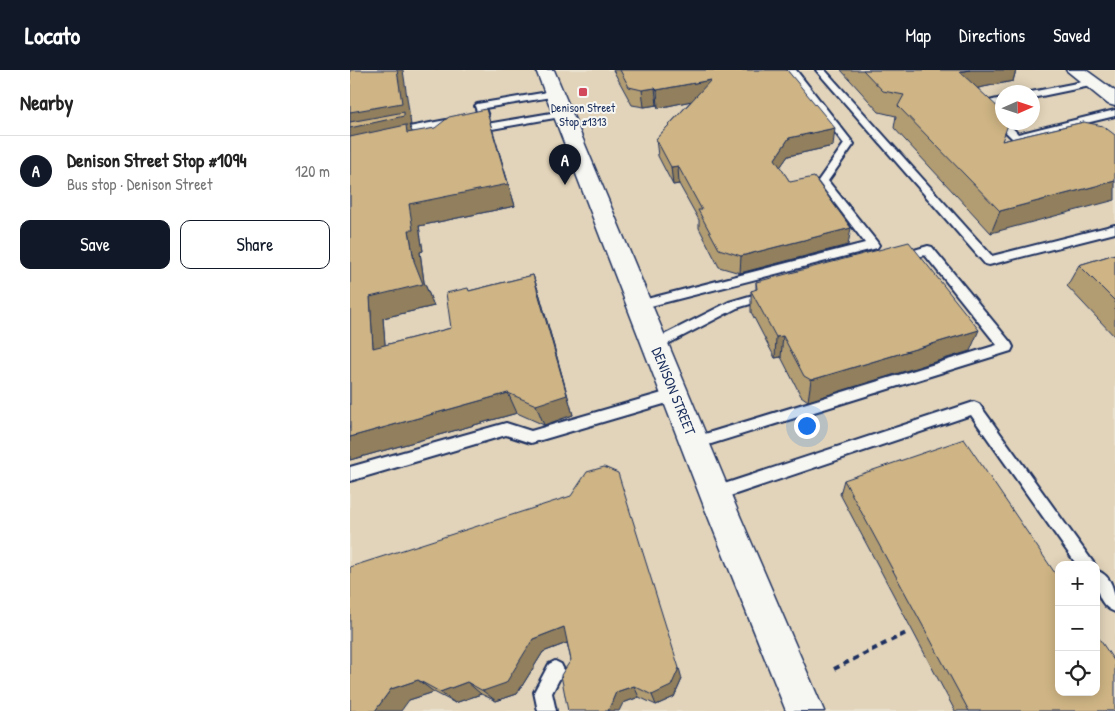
<!DOCTYPE html>
<meta charset="utf-8">
<style>
body{margin:0;font-family:"Patrick Hand",sans-serif;background:#f2f2f2;color:#222}
.controls{position:absolute;right:15px;bottom:15px;display:grid;overflow:hidden;border-radius:10px;box-shadow:0 2px 12px #0003}
.controls button{width:45px;height:45px;display:grid;place-items:center;padding:0;border:0;border-bottom:1px solid #e0e0e0;background:#fff;color:#222;font:25px sans-serif}
.compass{position:absolute;left:645px;top:15px;width:45px;height:45px;border-radius:50%;background:#fff;box-shadow:0 2px 12px #0003;rotate:87deg}
.you{position:absolute;left:456px;top:355px;width:18px;height:18px;margin:-12px;border:4px solid #fff;border-radius:50%;background:#1a73e8;box-shadow:0 0 0 8px #1a73e833}
.badge{display:grid;place-items:center;width:32px;height:32px;border-radius:50%;background:#111827;color:#fff;font-size:16px;font-weight:700}
.pin{position:absolute;translate:-50% -41px;filter:drop-shadow(0 1px 2px #0008)}
.pin::after{content:'';position:absolute;top:26px;width:18px;height:15px;background:inherit;clip-path:polygon(0 0,100% 0,50% 100%)}
.list{margin:0;padding:0;list-style:none}
h2{display:flex;justify-content:space-between;align-items:center;height:65px;margin:0;padding:0 20px;font-size:21px}
h2 small{font-size:16px;font-weight:400;color:#767676}
.list li{display:grid;grid-template-columns:32px 1fr auto;gap:15px;align-items:center;box-sizing:border-box;height:70px;padding:0 20px;border-top:1px solid #e0e0e0}
.list b{display:block;font-size:19px;white-space:nowrap}
.list p{margin:0;font-size:16px;white-space:nowrap;color:#767676}
.list em{font-size:16px;font-style:normal;color:#767676}
.actions{display:flex;gap:10px;padding:15px 20px}
.actions a{flex:1;padding:11px 0;border:1px solid #111827;border-radius:10px;text-align:center;font-size:18px;color:#111827}
.actions .main{background:#111827;color:#fff}
.icon{flex:none;width:28px;height:28px;fill:none;stroke:currentColor;stroke-width:2;stroke-linecap:round;stroke-linejoin:round}
.map{position:relative;flex:none;width:765px;height:641px;overflow:hidden}
header{display:flex;align-items:center;gap:30px;box-sizing:border-box;height:70px;padding:0 25px;background:#111827;color:#fff}
header strong{font-size:24px}
nav{display:flex;gap:28px;margin-inline-start:auto;font-size:18px}
main{display:flex}
aside{flex:1;background:#fff}
.map>svg:first-child{display:block}
.built{fill:#e2d4ba;fill-rule:evenodd}
.lines{fill:none;stroke-linecap:round;stroke-linejoin:round}
.service-casing{stroke:#1b2f5e;stroke-width:4}
.minor-casing{stroke:#1b2f5e;stroke-width:3}
.tertiary-casing{stroke:#1b2f5e;stroke-width:3}
.path{stroke:#1b2f5e;stroke-width:4;stroke-dasharray:6 4.5;stroke-linecap:butt}
.service{fill:#f6f6f2;fill-rule:evenodd}
.minor{fill:#f6f6f2;fill-rule:evenodd}
.tertiary{fill:#f6f6f2;fill-rule:evenodd}
.wall{fill:#b29c72;stroke:#1b2f5e}
.shaded-wall{fill:#917f5d;stroke:#1b2f5e}
.building{fill:#cfb585;stroke:#1b2f5e}
.poi-dot{fill:#d1495b;stroke:#f6f6f2;stroke-width:2}
.labels{text-anchor:middle;dominant-baseline:central;stroke-width:4;stroke-linejoin:round;paint-order:stroke}
.far-poi-label{font-size:12px;fill:#1b2f5e;stroke:#f6f6f2}
.street-label{font-size:15px;fill:#1b2f5e;stroke:#f6f6f2}
</style>
<header>
<strong>Locato</strong>
<nav><a>Map</a><a>Directions</a><a>Saved</a></nav>
</header>
<main>
<aside>
<h2>Nearby<small></small></h2>
<ul class="list">
<li><span class="badge">A</span><div><b>Denison Street Stop #1094</b><p>Bus stop · Denison Street</p></div><em>120 m</em></li>
</ul>
<div class="actions"><a class="main">Save</a><a>Share</a></div>
</aside>
<div class="map">
<svg width="765" height="641" viewBox="0 0 765 641">
<rect width="100%" height="100%" fill="#eae2d1"/>
<filter id="ink" filterUnits="userSpaceOnUse"><feTurbulence type="fractalNoise" baseFrequency=".02" numOctaves="2"/><feDisplacementMap in="SourceGraphic" scale="10" xChannelSelector="R" yChannelSelector="G"/><feConvolveMatrix kernelMatrix="1 2 1 2 8 2 1 2 1" color-interpolation-filters="sRGB"/></filter>
<g filter="url(#ink)">
<!-- built -->
<path class="built" d="M0,0H765V641H0ZM652,22H682V52H652ZM709,495H746V622H709Z"/>
<g class="lines">
<defs>
<g id="service">
<path d="M437,0H446L504,74L478,111L527,172L529,175L527,178L289,239L285,238L283,235L285,232L289,231L515,173L468,111L494,74Z"/>
<path d="M466,0H475L642,186L765,155V163L639,195L635,194Z"/>
<path d="M742,10L747,13L745,15L682,28L681,22Z"/>
<path d="M204,21L207,22V26L135,38L138,46L136,48L43,66L38,63L43,60L128,44L125,36L127,34Z"/>
<path d="M652,28V34L640,36L652,49V52H657L668,64L765,40V46L666,70L663,69L628,35L630,33Z"/>
<path d="M213,41L216,42V46L125,62L120,59L125,56Z"/>
<path d="M578,176L582,177L661,273L663,277L661,281L345,379L340,377L338,373L340,369L345,367L647,275L575,185L551,192L545,188L547,185Z"/>
<path d="M420,220L424,221L426,224L424,227L387,238L310,278H300L298,275L300,272L379,232Z"/>
<path d="M326,319L331,321L333,325L331,329L181,373L156,365L0,411V397L156,353L181,361Z"/>
<path d="M624,332L629,334L745,495H727L621,345L365,431L360,429L357,424L360,419L365,417Z"/>
<path d="M746,500C765,507 765,526 765,542C747,535 746,517 746,500Z"/>
<path d="M205,591L211,594L214,600L202,623L206,641H188L184,622L199,594Z"/>
</g>
<path id="minor" d="M716,0H736L765,21V36L758,34Z"/>
<path id="tertiary" d="M186,0H204L387,439L474,641H436L355,439Z"/>
</defs>
<!-- service casing -->
<use href="#service" class="service-casing"/>
<!-- minor casing -->
<use href="#minor" class="minor-casing"/>
<!-- tertiary casing -->
<use href="#tertiary" class="tertiary-casing"/>
<!-- path -->
<path class="path" d="M484,599L556,563"/>
<!-- service -->
<use href="#service" class="service"/>
<!-- minor -->
<use href="#minor" class="minor"/>
<!-- tertiary -->
<use href="#tertiary" class="tertiary"/>
</g>
<!-- wall -->
<g class="wall">
<path d="M0,0L61,55H59L62,62L143,61L165,136L69,156L73,181L70,182L74,212L84,236L33,248L35,275L101,258L119,221L183,205L190,226L223,345L194,355L167,343L0,390Z"/>
<path d="M263,0H437L483,76L438,86L430,97L440,112L498,175L390,203L369,197L349,158V150L329,114L323,115L308,86L306,69L341,31L308,38L307,35L294,37L282,35Z"/>
<path d="M491,0H666L663,11L628,18L653,71L734,52L641,163L544,58L546,46L529,42Z"/>
<path d="M765,184V267L717,216L729,195Z"/>
<path d="M406,212L620,281L458,331L451,326L431,287L425,288L401,242V221L406,220Z"/>
<path d="M494,410L765,641H605L490,424Z"/>
<path d="M0,497L332,609L324,627L306,635L289,627L273,633L221,590L217,573L193,582L167,624L146,631L131,624L105,633L84,622L59,630Z"/>
</g>
<!-- shaded-wall -->
<g class="shaded-wall">
<path d="M47,0H53L61,55H59L63,64L0,82V42Z"/>
<path d="M620,0H666L663,11L604,23L610,2Z"/>
<path d="M361,10V27L308,38L307,20Z"/>
<path d="M305,18L307,35L294,37L292,20Z"/>
<path d="M136,39L165,136L69,156L73,181L70,182L74,212L84,236L33,248L37,299L23,278L20,227L64,191L59,160V134Z"/>
<path d="M485,58L483,76L438,86L424,106L425,89L439,68Z"/>
<path d="M328,96L329,114L323,115L321,97Z"/>
<path d="M765,111V130L641,163L650,141Z"/>
<path d="M501,158L498,175L390,203L391,186Z"/>
<path d="M183,205L190,226L223,345L194,355L186,335Z"/>
<path d="M629,260L620,281L458,331L461,310Z"/>
<path d="M433,266L431,287L425,288L426,267Z"/>
<path d="M158,323L167,343L0,390V367Z"/>
<path d="M214,557L222,571L193,582L167,624L146,631L133,621L183,569Z"/>
<path d="M329,598L332,609L324,627L306,635L302,625Z"/>
<path d="M68,610L84,622L59,630L51,641H25L41,619Z"/>
<path d="M117,612L131,624L105,633L90,622Z"/>
<path d="M284,616L289,627L273,633L269,641H258L266,622Z"/>
</g>
<!-- building -->
<g class="building">
<path d="M0,0H47L52,33L0,42Z"/>
<path d="M270,0H437L485,58L439,68L425,89L440,112L464,107L501,158L391,186L369,179L348,140H352L328,96L321,97L306,69L361,10L307,20L305,18L292,20L279,17Z"/>
<path d="M513,0H620L610,2L652,41V52H659L652,71L734,52L753,56L765,65V111L650,141L548,36L554,25L533,21Z"/>
<path d="M136,39L158,114L59,134L63,160H59L64,191L73,214L20,227L23,278L101,258L96,223L118,218L119,221L183,205L217,325L186,335L158,323L0,367V67L56,55L57,63L85,58L99,47Z"/>
<path d="M54,42V46L0,58V52Z"/>
<path d="M559,172L629,260L461,310L454,306L433,266L426,267L401,221L407,219L406,212Z"/>
<path d="M765,184V231L729,195Z"/>
<path d="M614,369L709,509V622H746V564L765,592V641H619L494,410Z"/>
<path d="M254,397L268,403L329,598L321,616L302,625L284,616L266,622L258,641H218L211,605L221,590L214,557L183,569L156,613L133,621L117,612L90,622L68,610L41,619L25,641H0V497L221,426L237,402Z"/>
</g>
</g>
<!-- markers -->
<rect class="poi-dot" x="228" y="17" width="10" height="10" rx="2.5"/>
<g class="labels">
<!-- far-poi labels -->
<g class="far-poi-label">
<text x="233" y="37">Denison Street<tspan x="233" dy="14">Stop #1313</tspan></text>
</g>
<!-- street labels -->
<g class="street-label">
<text transform="translate(324 321) rotate(68)">DENISON STREET</text>
</g>
</g>
</svg>
<div class="controls">
<button>+</button>
<button>−</button>
<button><svg class="icon" aria-label="locate" viewBox="0 0 24 24"><circle cx="12" cy="12" r="6"/><path d="M12 2v4M12 18v4M2 12h4M18 12h4"/></svg></button>
</div>
<svg class="compass" viewBox="-18 -18 36 36"><path d="M0-13l5 13h-10z" fill="#e53935"/><path d="M0 13l5-13h-10z" fill="#767676"/></svg>
<div class="you"></div>
<div class="pin badge" style="left:215px;top:115px">A</div>
</div>
</main>
